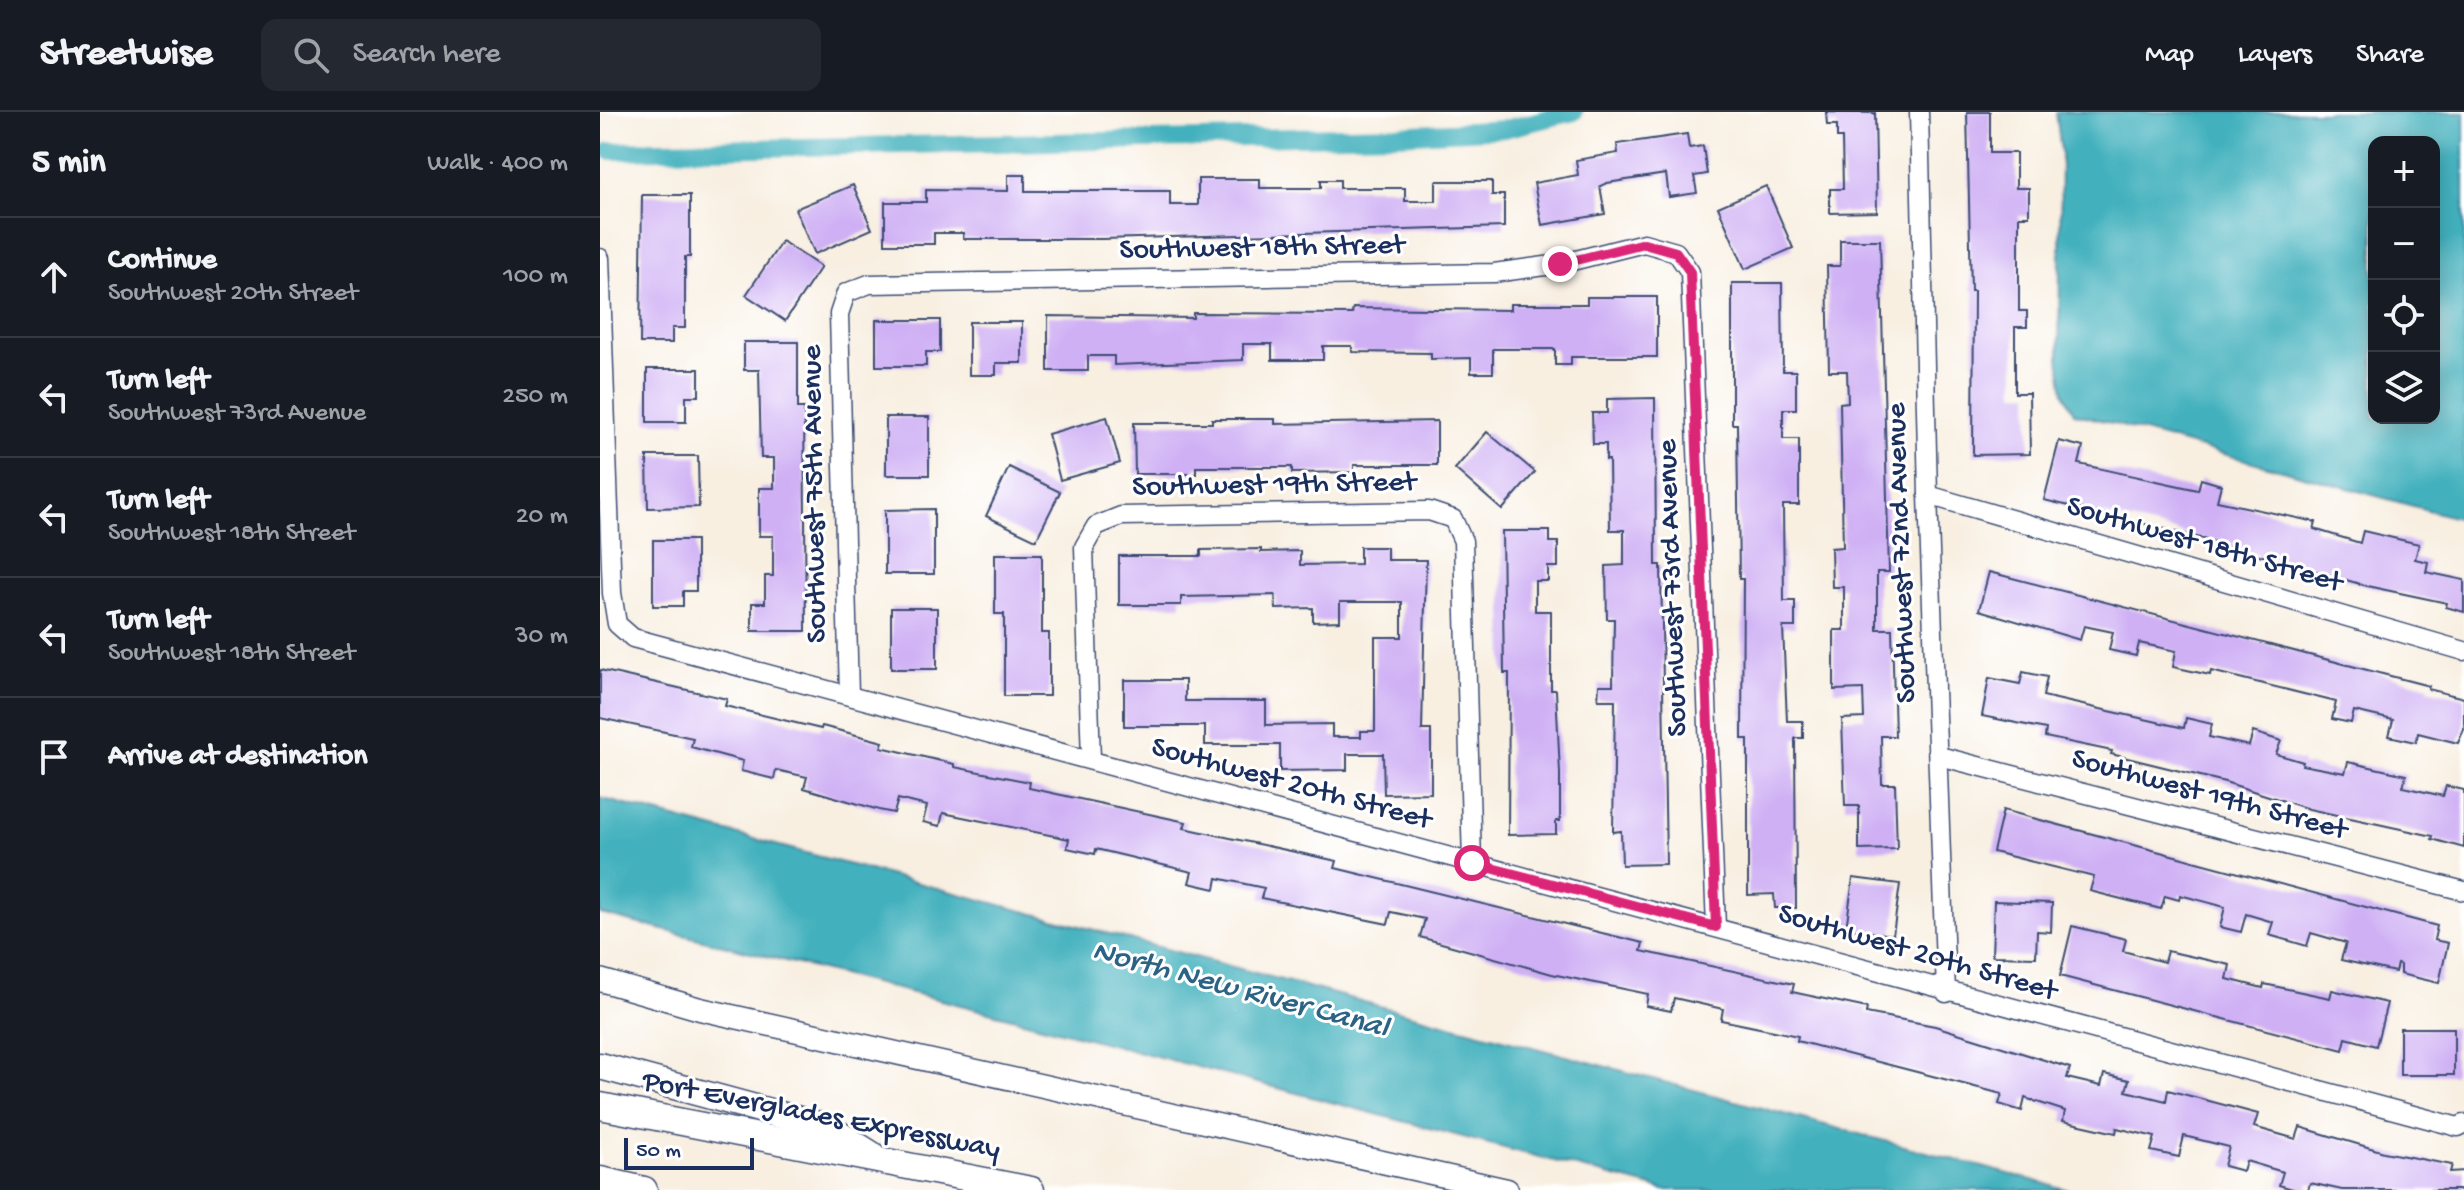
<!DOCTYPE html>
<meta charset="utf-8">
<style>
body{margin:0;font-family:"Gochi Hand",sans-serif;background:#242831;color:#f1f3f6}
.controls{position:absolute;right:24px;top:24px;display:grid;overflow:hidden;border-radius:16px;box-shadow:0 4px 20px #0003}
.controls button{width:72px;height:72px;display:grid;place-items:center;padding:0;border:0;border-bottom:2px solid #363941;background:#171b24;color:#f1f3f6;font:40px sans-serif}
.scale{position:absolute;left:24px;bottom:20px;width:130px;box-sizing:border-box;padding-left:8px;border:4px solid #1b2f5e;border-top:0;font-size:22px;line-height:28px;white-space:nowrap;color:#1b2f5e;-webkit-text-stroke:6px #fff;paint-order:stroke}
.stop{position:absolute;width:24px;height:24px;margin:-18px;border:6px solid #db2777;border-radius:50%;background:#fff}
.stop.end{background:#db2777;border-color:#fff;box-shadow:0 2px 8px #0008}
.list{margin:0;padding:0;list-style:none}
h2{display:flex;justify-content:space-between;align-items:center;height:104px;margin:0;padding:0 32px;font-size:34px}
h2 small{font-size:26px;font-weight:400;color:#9ea1a6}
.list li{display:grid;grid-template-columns:52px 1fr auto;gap:24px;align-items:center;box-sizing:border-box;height:120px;padding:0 32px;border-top:2px solid #363941}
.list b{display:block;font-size:30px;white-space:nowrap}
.list p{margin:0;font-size:26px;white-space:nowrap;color:#9ea1a6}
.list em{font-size:26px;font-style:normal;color:#9ea1a6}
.icon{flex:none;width:44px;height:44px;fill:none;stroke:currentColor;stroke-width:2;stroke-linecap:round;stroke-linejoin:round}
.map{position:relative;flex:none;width:1864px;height:1078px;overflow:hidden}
header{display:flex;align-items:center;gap:48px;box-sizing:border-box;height:112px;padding:0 40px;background:#171b24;border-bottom:2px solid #363941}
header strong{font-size:38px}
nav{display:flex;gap:44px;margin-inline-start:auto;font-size:28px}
.search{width:560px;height:72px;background:#242831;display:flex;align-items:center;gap:20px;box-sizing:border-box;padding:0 28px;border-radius:16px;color:#9ea1a6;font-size:30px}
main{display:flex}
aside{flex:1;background:#171b24}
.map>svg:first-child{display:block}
.water{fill:#42b1bd;stroke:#2e708e;stroke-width:2;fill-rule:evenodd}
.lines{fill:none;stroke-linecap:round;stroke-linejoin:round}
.canal{stroke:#42b1bd;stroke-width:18}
.building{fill:#cfb0f4}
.minor-casing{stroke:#3c4c72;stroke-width:21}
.major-casing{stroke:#3c4c72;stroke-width:25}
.highway-casing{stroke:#3c4c72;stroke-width:29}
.minor{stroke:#fff;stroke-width:18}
.major{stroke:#fff;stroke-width:22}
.highway{stroke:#fff;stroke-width:26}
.route{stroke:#db2777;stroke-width:10}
.labels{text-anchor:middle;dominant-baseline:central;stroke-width:6;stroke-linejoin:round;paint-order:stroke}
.street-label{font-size:30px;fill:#1b2f5e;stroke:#fff}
.water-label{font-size:32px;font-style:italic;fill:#2b6384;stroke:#fff}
</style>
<header>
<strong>Streetwise</strong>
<div class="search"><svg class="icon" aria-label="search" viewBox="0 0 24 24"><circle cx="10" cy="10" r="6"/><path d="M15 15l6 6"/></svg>Search here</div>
<nav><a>Map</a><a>Layers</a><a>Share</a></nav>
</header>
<main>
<aside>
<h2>5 min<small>Walk · 400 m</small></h2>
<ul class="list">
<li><svg class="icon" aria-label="ahead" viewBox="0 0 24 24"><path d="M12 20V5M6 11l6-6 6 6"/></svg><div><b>Continue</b><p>Southwest 20th Street</p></div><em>100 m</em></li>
<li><svg class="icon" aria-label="left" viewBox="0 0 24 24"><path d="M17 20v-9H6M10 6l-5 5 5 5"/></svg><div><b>Turn left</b><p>Southwest 73rd Avenue</p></div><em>250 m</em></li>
<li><svg class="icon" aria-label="left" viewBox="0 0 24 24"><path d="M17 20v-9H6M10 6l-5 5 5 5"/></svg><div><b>Turn left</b><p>Southwest 18th Street</p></div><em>20 m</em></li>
<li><svg class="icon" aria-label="left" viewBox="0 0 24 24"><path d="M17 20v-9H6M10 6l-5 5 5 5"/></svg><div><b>Turn left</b><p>Southwest 18th Street</p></div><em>30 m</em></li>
<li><svg class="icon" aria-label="arrive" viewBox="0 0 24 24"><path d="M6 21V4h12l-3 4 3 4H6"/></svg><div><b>Arrive at destination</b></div></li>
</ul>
</aside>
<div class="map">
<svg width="1864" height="1078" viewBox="0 0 1864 1078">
<rect width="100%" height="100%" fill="#fff"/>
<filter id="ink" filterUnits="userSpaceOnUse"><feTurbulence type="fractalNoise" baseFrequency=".0125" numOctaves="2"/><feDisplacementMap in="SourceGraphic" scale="16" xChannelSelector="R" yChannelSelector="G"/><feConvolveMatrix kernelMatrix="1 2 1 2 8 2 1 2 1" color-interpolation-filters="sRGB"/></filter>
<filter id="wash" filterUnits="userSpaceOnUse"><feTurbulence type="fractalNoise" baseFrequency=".006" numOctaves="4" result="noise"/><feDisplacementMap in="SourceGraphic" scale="32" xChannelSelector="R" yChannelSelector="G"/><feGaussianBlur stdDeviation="1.8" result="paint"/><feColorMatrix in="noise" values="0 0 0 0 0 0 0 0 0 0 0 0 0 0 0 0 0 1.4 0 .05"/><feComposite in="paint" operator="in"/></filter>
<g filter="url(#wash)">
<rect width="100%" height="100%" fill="#f8efe1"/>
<!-- water -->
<g class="water">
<path d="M1456,0H1864V408L1474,301L1464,281L1459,247L1461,40ZM1834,30V306H1774V30Z"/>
<path d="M0,686L1469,1078H1064L404,904L0,802Z"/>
</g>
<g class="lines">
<!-- canal -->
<path class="canal" d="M10,39L796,23L904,17L974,0"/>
</g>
<g id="blocks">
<!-- building -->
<g class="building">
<path d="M1226,0L1275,1L1277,100L1230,101V77H1243L1242,26H1237V13H1227Z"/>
<path d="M1367,0H1390V41H1416V76H1429V104H1419V199H1427V215H1415V281H1429L1430,342L1373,343L1374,179H1371Z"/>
<path d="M1087,22L1089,36L1103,34L1107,62L1094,64L1097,81L1069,85L1066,62L1007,71L1000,74L1005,102L942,113L934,71L978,63L976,48L1018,41L1017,32Z"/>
<path d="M408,63H425V79H570V93H598V67H660V76H721V68H740V76H805V89H836V69H892V83H904V115L503,127H363V121H334V132H285V90H326V78L408,79Z"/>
<path d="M253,73L272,117L215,142L195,97Z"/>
<path d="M1166,74L1193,136L1145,157L1118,95Z"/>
<path d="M42,83H90V145H85V216H72V231H40Z"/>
<path d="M1240,128H1280L1289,460H1277V517H1292L1295,624H1281L1282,672H1295L1297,737L1259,738V694H1245L1242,607L1264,606L1263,577L1234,578V518H1244V475H1232L1231,436L1243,435L1240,291L1248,290L1247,259H1229L1227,154H1240Z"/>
<path d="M182,129L221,155L185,209L146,183Z"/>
<path d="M1132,171H1182L1183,259H1196V297H1183V327H1199V393H1183L1184,489H1195V515H1183L1187,609H1203V626H1195L1196,796H1175L1174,782L1148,783V627H1142L1143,467H1139L1137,312H1132Z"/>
<path d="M987,185H1057V245H971V253H955V237H893V261H871V246L831,247V241L752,240V234H723V248H672V232H643V248L514,253V244H488V259H448V204L593,206V201L752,202L753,196L910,198V192H987Z"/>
<path d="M276,208H340V240H326V254H276Z"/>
<path d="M369,210H422V251H396V263H369Z"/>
<path d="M144,230H198V296H204L206,519H152V491H165V464H173V424H159V376H174V346H161L159,258H144Z"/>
<path d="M47,257H99V284H86V310H47Z"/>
<path d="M1055,286L1056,453H1061L1066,752L1022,753L1021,719L1013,720L1015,588H998L999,573H1013L1014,507H1007L1006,454L1024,453V418H1010L1009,348H1006V332H993L992,301H1007V287Z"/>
<rect x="286" y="305" width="43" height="58"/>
<path d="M507,305L520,351L460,368L448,322Z"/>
<path d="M612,307H675V312L837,309V353H754V360L692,361V355H596V362H535L534,311H612Z"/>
<path d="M887,320L935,360L902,398L855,357Z"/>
<path d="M1459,329L1483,335L1479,352L1598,378L1601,367L1621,373L1617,389L1716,410L1714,417L1760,431L1763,419L1819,432L1815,447L1828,450L1826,460L1864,468V500L1846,495L1847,491L1767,474L1586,422L1444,388Z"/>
<path d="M47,344H98L99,395L48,396Z"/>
<path d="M409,355L460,380L436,428L386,404Z"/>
<path d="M334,397V462H285V398Z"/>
<path d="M902,419H950V430H958V455H948V469H935V499H951V578H956L960,661V709H956V722L908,723L909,561H904Z"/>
<path d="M53,428H96V479H83V494H53Z"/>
<path d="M760,435H787V448H826L822,618H831V681L784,682L783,642H747V658L680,659V633H605V614H524V568H585V589H666V613L732,612V625H761V619H775V525H802V490H740V509L713,510V496L676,497L675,483L581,485V493H519V444H601V438L661,437V440L700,439V453L760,452Z"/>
<path d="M395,442H442V521H449V584H404V502H395Z"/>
<path d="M1389,460L1829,574L1828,577L1864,586V617L1858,631L1818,621L1816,630L1789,624L1793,608L1754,599L1751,611L1732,607L1736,590L1611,559L1610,563L1573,555L1576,539L1539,531L1536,544L1509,538L1513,520L1484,514L1480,528L1379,498Z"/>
<rect x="291" y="496" width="46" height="61"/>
<path d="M0,558L127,587L125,594L221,617L222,614L283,630L281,635L354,652V655L430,670L429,676L586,710L584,716L737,749L735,756L1043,831L1041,839L1194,872L1192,880L1267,896L1266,901L1335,914L1470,956L1467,966L1501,974L1504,962L1529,968L1526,979L1566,989L1568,978L1658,1002L1654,1015L1696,1027L1700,1015L1784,1040L1852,1053L1850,1060L1864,1059V1078H1742L1710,1071L1708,1078H1696L1679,1073L1683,1060L1646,1049L1643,1059L1624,1054L1629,1035L1584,1024L1579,1045L1551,1039L1555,1025L1517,1016L1516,1021L1463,1009L1465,999L1425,986L1422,999L1399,992L1402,982L1197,929L1198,924L1121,908L1123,897L1074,886L1071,899L1046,894L1048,882L952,862L820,825L825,807L791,800L788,812L661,786L664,776L617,766L615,777L589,771L592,760L496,737L495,742L467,736L469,727L343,701L340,714L323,710L327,694L298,687L294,701L279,698L204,676L207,665L176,658L174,667L141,659L143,649L91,635L93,626L0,606Z"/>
<path d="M1423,560L1447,565L1443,584L1584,616L1586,606L1612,612L1609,625L1649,634L1653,620L1681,629L1676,642L1703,650L1702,653L1745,661L1748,650L1806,663L1803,675L1843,684L1846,674L1864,678V736L1832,727L1833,724L1709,697L1625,670L1511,642L1512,639L1445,625L1446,617L1382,604L1389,566L1420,572Z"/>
<path d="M1403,698L1837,814L1834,828L1848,831L1839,871L1800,862V853L1797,852L1795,860L1741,848L1746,831L1711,821L1707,834L1669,823L1673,810L1646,802L1641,820L1620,815L1625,795L1580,783L1579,788L1565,784L1561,797L1490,779L1494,765L1393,740Z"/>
<path d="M1253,766L1300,772L1293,823L1246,817Z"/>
<path d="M1394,789L1452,791L1451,820L1437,819L1436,845L1392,844Z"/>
<path d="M1472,814L1526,827L1523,839L1564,850L1567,839L1630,853L1627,867L1663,876L1664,872L1730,886L1732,878L1787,891L1776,934L1746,926L1743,938L1460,864Z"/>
<rect x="1800" y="916" width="54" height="47"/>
</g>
</g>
</g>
<g filter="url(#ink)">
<use href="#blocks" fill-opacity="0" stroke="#3c4c72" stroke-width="2"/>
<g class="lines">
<defs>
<g id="minor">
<path d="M1319,0L1328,383L1346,881"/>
<path d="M0,146L12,481L17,512L33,526C642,687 1249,855 1858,1015L1864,1012"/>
<path d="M1328,383L1864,539"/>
<path d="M249,583L239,202L246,181L269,172L894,161L960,152L1044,131L1076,140L1090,160L1116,815"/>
<path d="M1339,644L1864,779"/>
<path d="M491,648L484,435L496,414L521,404L829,399L853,407L863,429L872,751"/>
</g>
<path id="major" d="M0,868L100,897L907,1078"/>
<g id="highway">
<path d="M0,954L229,1016L272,1043"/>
<path d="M0,994L431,1078"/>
<path d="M0,1068L44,1078"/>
</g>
</defs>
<!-- minor casing -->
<use href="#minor" class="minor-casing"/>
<!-- major casing -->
<use href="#major" class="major-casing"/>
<!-- highway casing -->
<use href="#highway" class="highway-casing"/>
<!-- minor -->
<use href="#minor" class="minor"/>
<!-- major -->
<use href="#major" class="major"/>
<!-- highway -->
<use href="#highway" class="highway"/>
</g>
</g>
<g class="lines" filter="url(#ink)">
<!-- route -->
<path class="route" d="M872,751L1116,815L1090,160L1076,140L1044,131L960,152"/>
</g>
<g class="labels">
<!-- street labels -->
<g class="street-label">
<text transform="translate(662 137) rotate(-1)">Southwest 18th Street</text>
<text transform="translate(674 374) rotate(-1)">Southwest 19th Street</text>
<text transform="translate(216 382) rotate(-91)">Southwest 75th Avenue</text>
<text transform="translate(1604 434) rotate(16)">Southwest 18th Street</text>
<text transform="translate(1303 441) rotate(-92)">Southwest 72nd Avenue</text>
<text transform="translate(1074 476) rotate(-92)">Southwest 73rd Avenue</text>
<text transform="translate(691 673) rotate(15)">Southwest 20th Street</text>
<text transform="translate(1609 684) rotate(15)">Southwest 19th Street</text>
<text transform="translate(1317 842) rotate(16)">Southwest 20th Street</text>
<text transform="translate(221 1005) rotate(11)">Port Everglades Expressway</text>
</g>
<!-- water labels -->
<g class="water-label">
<text transform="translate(640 879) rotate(15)">North New River Canal</text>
</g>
</g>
</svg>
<div class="controls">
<button>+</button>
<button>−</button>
<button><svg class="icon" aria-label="locate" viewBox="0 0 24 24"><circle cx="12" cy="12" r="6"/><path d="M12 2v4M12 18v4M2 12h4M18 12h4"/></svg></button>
<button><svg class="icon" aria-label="layers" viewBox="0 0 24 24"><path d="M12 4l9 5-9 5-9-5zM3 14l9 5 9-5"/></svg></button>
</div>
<div class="scale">50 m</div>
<div class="stop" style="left:872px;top:751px"></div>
<div class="stop end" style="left:960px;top:152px"></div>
</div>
</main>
